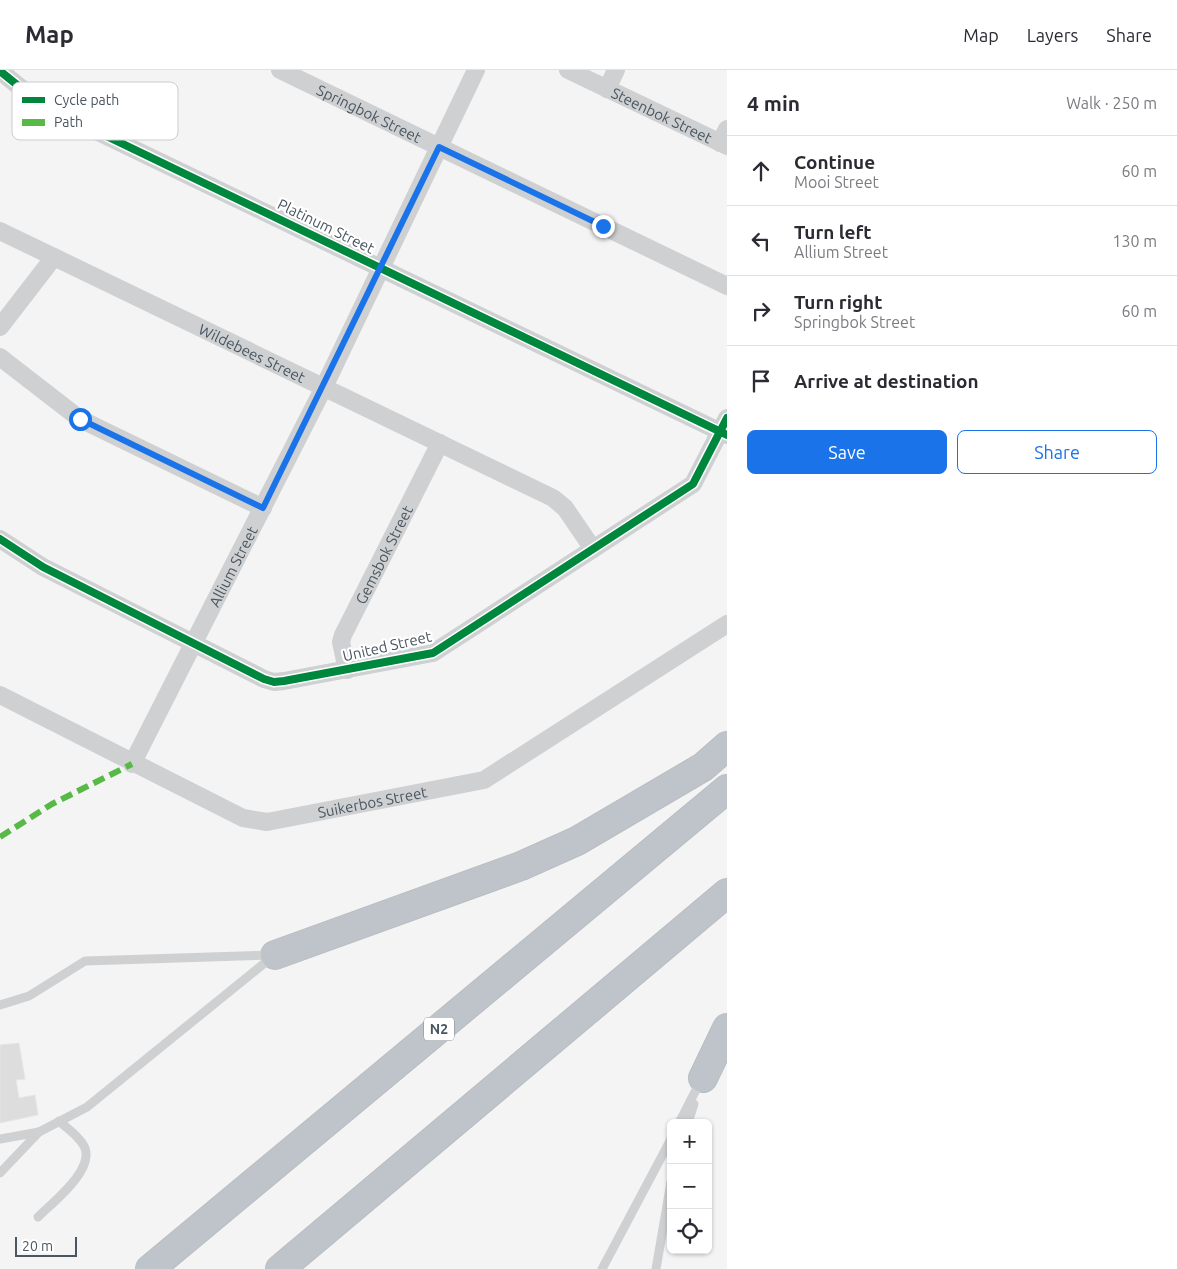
<!DOCTYPE html>
<meta charset="utf-8">
<style>
body{margin:0;font-family:Ubuntu,sans-serif;background:#f2f2f3;color:#2b2b33}
.controls{position:absolute;right:15px;bottom:15px;display:grid;overflow:hidden;border-radius:8px;box-shadow:0 1px 4px #0004}
.controls button{width:45px;height:45px;display:grid;place-items:center;padding:0;border:0;border-bottom:1px solid #e1e1e2;background:#fff;color:#2b2b33;font:25px sans-serif}
.scale{position:absolute;left:15px;bottom:12px;width:62px;box-sizing:border-box;padding-left:5px;border:2px solid #4a5661;border-top:0;font-size:14px;line-height:18px;white-space:nowrap;color:#4a5661;-webkit-text-stroke:4px #fff;paint-order:stroke}
.stop{position:absolute;width:15px;height:15px;margin:-11px;border:4px solid #1a73e8;border-radius:50%;background:#fff}
.stop.end{background:#1a73e8;border-color:#fff;box-shadow:0 1px 5px #0008}
.list{margin:0;padding:0;list-style:none}
h2{display:flex;justify-content:space-between;align-items:center;height:65px;margin:0;padding:0 20px;font-size:21px}
h2 small{font-size:16px;font-weight:400;color:#7c7c81}
.list li{display:grid;grid-template-columns:32px 1fr auto;gap:15px;align-items:center;box-sizing:border-box;height:70px;padding:0 20px;border-top:1px solid #e1e1e2}
.list b{display:block;font-size:19px;white-space:nowrap}
.list p{margin:0;font-size:16px;white-space:nowrap;color:#7c7c81}
.list em{font-size:16px;font-style:normal;color:#7c7c81}
.actions{display:flex;gap:10px;padding:15px 20px}
.actions a{flex:1;padding:11px 0;border:1px solid #1a73e8;border-radius:8px;text-align:center;font-size:18px;color:#1a73e8}
.actions .main{background:#1a73e8;color:#fff}
.icon{flex:none;width:28px;height:28px;fill:none;stroke:currentColor;stroke-width:2;stroke-linecap:round;stroke-linejoin:round}
.map{position:relative;flex:none;width:727px;height:1199px;overflow:hidden}
header{display:flex;align-items:center;gap:30px;box-sizing:border-box;height:70px;padding:0 25px;background:#fff;border-bottom:1px solid #e1e1e2}
header strong{font-size:24px}
nav{display:flex;gap:28px;margin-inline-start:auto;font-size:18px}
main{display:flex}
aside{flex:1;background:#fff}
.map>svg:first-child{display:block}
.building{fill:#ddddde;stroke:#e5e6e7}
.lines{fill:none;stroke-linecap:round;stroke-linejoin:round}
.highway-casing{stroke:#b9bec3;stroke-width:30}
.lane{stroke:#ced0d2;stroke-width:9}
.street{stroke:#ced0d2;stroke-width:18}
.highway{stroke:#bec4c9;stroke-width:28}
.quiet{stroke:#58b947;stroke-width:6;stroke-dasharray:12 6;stroke-linecap:butt}
.cycleway-casing{stroke:#fff;stroke-width:11}
.cycleway{stroke:#00873e;stroke-width:8}
.route{stroke:#1a73e8;stroke-width:6}
.labels{text-anchor:middle;dominant-baseline:central;stroke-width:4.5;stroke-linejoin:round;paint-order:stroke}
.shield{fill:#fff;stroke:#808990;stroke-width:1}
.shield-label{font-size:14px;font-weight:bold;fill:#4a5661}
.street-label{font-size:15px;fill:#4a5661;stroke:#fff}
.key{fill:#fff;stroke:#c9ccd0;stroke-width:1}
.key-label{font-size:14px;fill:#4a5661}
</style>
<header>
<strong>Map</strong>
<nav><a>Map</a><a>Layers</a><a>Share</a></nav>
</header>
<main>
<div class="map">
<svg width="727" height="1199" viewBox="0 0 727 1199">
<rect width="100%" height="100%" fill="#f4f4f4"/>
<!-- building -->
<path class="building" d="M19,973L25,1009L16,1010L19,1028L35,1025L38,1045L0,1053V975Z"/>
<g class="lines">
<defs>
<g id="highway">
<path d="M275,885L521,796L577,771L703,697L727,676"/>
<path d="M703,1008L727,958"/>
<path d="M150,1199L727,719"/>
<path d="M280,1199L727,823"/>
</g>
</defs>
<!-- highway casing -->
<use href="#highway" class="highway-casing"/>
<!-- lane -->
<g class="lane">
<path d="M0,935L29,926L85,891L273,885"/>
<path d="M679,1053L701,1010"/>
<path d="M688,1053L694,1034"/>
<path d="M0,1069L39,1062"/>
<path d="M0,1103L39,1062L87,1037L272,887"/>
<path d="M38,1147C53,1132 96,1099 84,1076C79,1066 67,1058 59,1051"/>
<path d="M602,1199L671,1069"/>
<path d="M656,1199L671,1112"/>
</g>
<!-- street -->
<g class="street">
<path id="s1" d="M280,0L727,216"/>
<path id="s2" d="M568,0L727,76"/>
<path d="M0,1L42,35L727,365"/>
<path d="M607,19L616,0"/>
<path d="M720,73L727,59"/>
<path id="s3" d="M0,161L553,428L565,438L593,479"/>
<path d="M0,257L54,187"/>
<path d="M0,287L80,349L263,438"/>
<path d="M0,469L43,497L264,609L274,612L284,611L433,583L693,414L727,348"/>
<path id="s4" d="M347,600L341,572L343,565L440,373"/>
<path id="s5" d="M0,625L243,748L267,752L484,710L727,554"/>
<path id="s6" d="M132,694L324,317L476,0"/>
</g>
<!-- highway -->
<use href="#highway" class="highway"/>
<!-- quiet -->
<path class="quiet" d="M0,767L52,734L132,694"/>
<defs>
<g id="cycleway">
<path d="M0,1L42,35L727,365"/>
<path d="M0,469L43,497L264,609L274,612L284,611L433,583L693,414L727,348"/>
</g>
</defs>
<!-- cycleway casing -->
<use href="#cycleway" class="cycleway-casing"/>
<!-- cycleway -->
<use href="#cycleway" class="cycleway"/>
</g>
<g class="lines">
<!-- route -->
<path class="route" d="M80,349L263,438L439,77L603,156"/>
</g>
<g class="labels">
<!-- shield labels -->
<rect class="shield" x="424" y="947.5" width="30" height="23" rx="4"/>
<g class="shield-label">
<text x="439" y="959">N2</text>
</g>
<!-- street labels -->
<g class="street-label">
<text stroke="none"><textPath href="#s1" startOffset="99">Springbok Street</textPath></text>
<text stroke="none"><textPath href="#s2" startOffset="104">Steenbok Street</textPath></text>
<text transform="translate(326 156) rotate(26)">Platinum Street</text>
<text stroke="none"><textPath href="#s3" startOffset="280">Wildebees Street</textPath></text>
<text stroke="none"><textPath href="#s4" startOffset="126">Gemsbok Street</textPath></text>
<text stroke="none"><textPath href="#s6" startOffset="222">Allium Street</textPath></text>
<text transform="translate(387 576) rotate(-13)">United Street</text>
<text stroke="none"><textPath href="#s5" startOffset="404">Suikerbos Street</textPath></text>
</g>
</g>
<!-- legend -->
<rect x="12" y="12" width="166" height="58" rx="8" class="key"/>
<rect x="22" y="27" width="23" height="6" fill="#00873e"/>
<rect x="22" y="49" width="23" height="7" fill="#58b947"/>
<g class="key-label">
<text x="54" y="35">Cycle path</text>
<text x="54" y="57">Path</text>
</g>
</svg>
<div class="controls">
<button>+</button>
<button>−</button>
<button><svg class="icon" aria-label="locate" viewBox="0 0 24 24"><circle cx="12" cy="12" r="6"/><path d="M12 2v4M12 18v4M2 12h4M18 12h4"/></svg></button>
</div>
<div class="scale">20 m</div>
<div class="stop" style="left:80px;top:349px"></div>
<div class="stop end" style="left:603px;top:156px"></div>
</div>
<aside>
<h2>4 min<small>Walk · 250 m</small></h2>
<ul class="list">
<li><svg class="icon" aria-label="ahead" viewBox="0 0 24 24"><path d="M12 20V5M6 11l6-6 6 6"/></svg><div><b>Continue</b><p>Mooi Street</p></div><em>60 m</em></li>
<li><svg class="icon" aria-label="left" viewBox="0 0 24 24"><path d="M17 20v-9H6M10 6l-5 5 5 5"/></svg><div><b>Turn left</b><p>Allium Street</p></div><em>130 m</em></li>
<li><svg class="icon" aria-label="right" viewBox="0 0 24 24"><path d="M7 20v-9h11M14 6l5 5-5 5"/></svg><div><b>Turn right</b><p>Springbok Street</p></div><em>60 m</em></li>
<li><svg class="icon" aria-label="arrive" viewBox="0 0 24 24"><path d="M6 21V4h12l-3 4 3 4H6"/></svg><div><b>Arrive at destination</b></div></li>
</ul>
<div class="actions"><a class="main">Save</a><a>Share</a></div>
</aside>
</main>
